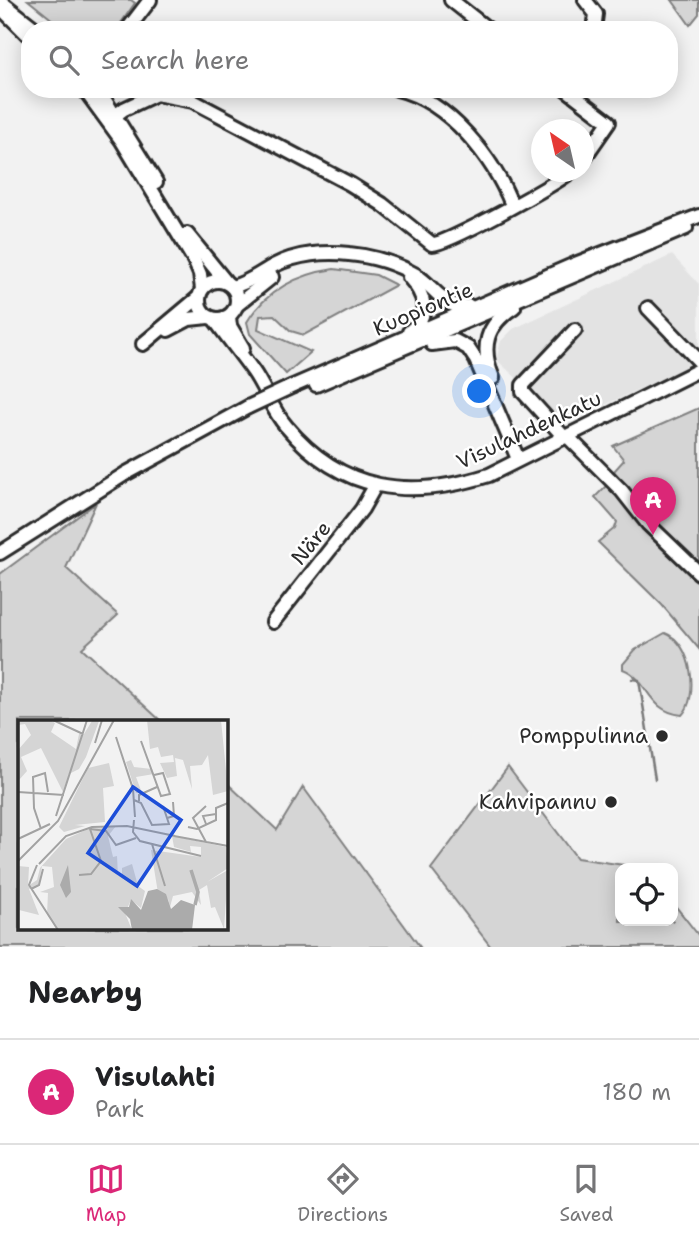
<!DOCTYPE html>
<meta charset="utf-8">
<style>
body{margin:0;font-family:"Shantell Sans",sans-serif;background:#f6f6f6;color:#202124}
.controls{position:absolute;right:21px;bottom:21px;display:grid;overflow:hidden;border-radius:14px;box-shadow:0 4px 18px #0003}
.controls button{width:63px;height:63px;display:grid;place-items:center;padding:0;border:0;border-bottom:2px solid #e0e0e0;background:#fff;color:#202124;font:35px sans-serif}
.compass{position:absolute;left:531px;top:119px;width:63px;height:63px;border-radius:50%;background:#fff;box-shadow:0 4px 18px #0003;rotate:326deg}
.you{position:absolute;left:480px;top:392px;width:24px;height:24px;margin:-18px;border:5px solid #fff;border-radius:50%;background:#1a73e8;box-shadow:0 0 0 10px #1a73e833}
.badge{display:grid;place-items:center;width:46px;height:46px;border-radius:50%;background:#db2777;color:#fff;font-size:23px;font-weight:700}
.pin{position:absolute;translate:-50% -58px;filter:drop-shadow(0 2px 4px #0008)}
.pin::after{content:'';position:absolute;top:37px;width:24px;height:21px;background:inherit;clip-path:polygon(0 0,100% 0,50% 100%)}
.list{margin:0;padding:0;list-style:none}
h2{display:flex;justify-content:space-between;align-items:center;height:91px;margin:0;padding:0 28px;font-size:30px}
h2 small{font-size:23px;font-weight:400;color:#757577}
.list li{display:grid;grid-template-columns:46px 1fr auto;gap:21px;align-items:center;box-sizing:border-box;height:105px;padding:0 28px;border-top:2px solid #e0e0e0}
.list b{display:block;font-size:26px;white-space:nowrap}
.list p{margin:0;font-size:23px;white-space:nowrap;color:#757577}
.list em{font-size:23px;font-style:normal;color:#757577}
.icon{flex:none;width:38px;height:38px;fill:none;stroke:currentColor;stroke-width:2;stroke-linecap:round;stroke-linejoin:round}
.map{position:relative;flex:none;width:699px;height:947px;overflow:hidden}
.search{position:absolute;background:#fff;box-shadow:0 4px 18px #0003;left:21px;right:21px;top:21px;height:77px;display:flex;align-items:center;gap:18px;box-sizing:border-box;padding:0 24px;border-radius:28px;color:#757577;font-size:26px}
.sheet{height:196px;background:#fff}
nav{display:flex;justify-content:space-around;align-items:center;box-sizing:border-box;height:98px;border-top:2px solid #e0e0e0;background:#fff;font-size:19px;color:#757577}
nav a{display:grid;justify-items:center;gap:4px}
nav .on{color:#db2777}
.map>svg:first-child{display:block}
.built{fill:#e3e3e3}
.green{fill:#d5d5d5;stroke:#808080;stroke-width:2}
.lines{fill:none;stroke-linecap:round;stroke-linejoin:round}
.stream{stroke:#787878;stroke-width:2.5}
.minor-casing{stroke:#2b2b2b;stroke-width:18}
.minor{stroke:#fff;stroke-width:12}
.minor-bridge-casing{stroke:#2b2b2b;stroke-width:18;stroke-linecap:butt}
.minor-bridge{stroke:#fff;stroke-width:12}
.poi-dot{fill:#2b2b2b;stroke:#fff;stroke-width:2.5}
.labels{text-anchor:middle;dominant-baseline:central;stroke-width:5;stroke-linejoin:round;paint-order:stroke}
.street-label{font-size:21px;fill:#2b2b2b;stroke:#fff}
.poi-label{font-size:21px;fill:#2b2b2b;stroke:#fff;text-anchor:end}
.inset-river{fill:none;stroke:#ababab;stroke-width:3.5}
.inset-road{fill:none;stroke:#a2a2a2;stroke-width:2}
.view{fill:#1d4ed8;fill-opacity:0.15;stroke:#1d4ed8;stroke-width:3.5}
.inset-edge{fill:none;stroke:#2b2b2b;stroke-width:3.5}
</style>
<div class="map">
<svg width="699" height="947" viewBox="0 0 699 947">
<rect width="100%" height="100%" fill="#f2f2f2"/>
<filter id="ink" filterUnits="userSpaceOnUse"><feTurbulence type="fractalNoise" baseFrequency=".0143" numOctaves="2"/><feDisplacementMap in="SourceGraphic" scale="14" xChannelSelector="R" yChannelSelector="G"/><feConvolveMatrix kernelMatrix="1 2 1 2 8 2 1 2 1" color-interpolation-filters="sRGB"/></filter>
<g filter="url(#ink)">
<!-- built -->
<path class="built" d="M672,255L699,284V361L571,421L561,419L499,362L497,356L501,341L513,329Z"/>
<!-- green -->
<g class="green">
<path d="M28,0H131L135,3L116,30H105L89,23L84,30H65Z"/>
<path d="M672,0H699V14L690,25Z"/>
<path d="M334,269L376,275L396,285L304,335L291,331L274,315L260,316L258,329L311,352L286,374L250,334L247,322C266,290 299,274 334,269Z"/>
<path d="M699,408V649L662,605L598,542L615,528L617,522L595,497L617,475L614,471L624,460L613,446Z"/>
<path d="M96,503L66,568L118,615L82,648L161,721H19V928H226V782L277,830L303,787L420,947H0V574Z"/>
<path d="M665,633C693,643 699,698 682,715C646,711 649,679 623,669V664L635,650Z"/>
<path d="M508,767L577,858L644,868H620V921H673V903L699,936V947H491L431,869Z"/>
</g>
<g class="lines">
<!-- stream -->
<path class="stream" d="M632,679L639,680L655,779"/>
<defs>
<g id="minor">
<path d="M451,0L489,30"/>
<path d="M585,0L596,14L594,30"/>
<path d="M0,1L37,30"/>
<path d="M0,7L30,37"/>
<path d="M127,30L150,0"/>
<path d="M84,89L122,141L194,260L200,274L202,289"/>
<path d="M98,89L156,182"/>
<path d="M397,89C450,102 493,158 512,205"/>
<path d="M566,89L609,122L584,158"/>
<path d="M108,121L124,109L156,94L193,101L350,184L382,204L432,244C446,245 556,184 570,172"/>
<path d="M187,234L226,282"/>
<path d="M409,277C426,296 431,315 409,332"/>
<circle cx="218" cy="300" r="19"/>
<path d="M232,287C249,283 260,273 275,265C297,254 325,251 349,254C372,256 397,264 416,275C434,286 445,311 469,306"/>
<path d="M237,305L272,277"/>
<path d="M648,308L699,361"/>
<path d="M229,317L230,326L243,348"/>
<path d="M215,320C227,337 241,354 253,371C265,388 272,410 286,426C342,493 410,500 489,475L699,370"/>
<path d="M168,330L189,319L208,317"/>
<path d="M143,344L199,297"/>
<path d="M432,344L455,341L468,348L476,360L518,459"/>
<path d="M493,378C480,347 486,325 514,307"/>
<path d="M316,385L686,228"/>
<path d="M293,386L575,264L699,216"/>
<path d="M567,436L622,491L648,524L699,573"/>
<path d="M564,437L523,392V385L575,330"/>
<path d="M0,553L125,474L248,407"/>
<path d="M273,622L362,509L375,486"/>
</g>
</defs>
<!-- minor casing -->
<use href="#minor" class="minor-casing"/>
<!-- minor -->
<use href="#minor" class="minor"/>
<defs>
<path id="minor-bridge" d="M248,407L293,386"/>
</defs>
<!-- minor-bridge casing -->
<use href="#minor-bridge" class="minor-bridge-casing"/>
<!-- minor-bridge -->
<use href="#minor-bridge" class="minor-bridge"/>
</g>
</g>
<!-- markers -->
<g class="poi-dot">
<circle cx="662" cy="736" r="7"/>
<circle cx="611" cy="802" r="7"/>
</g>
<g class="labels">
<!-- street labels -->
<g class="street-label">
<text transform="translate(423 309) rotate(-23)">Kuopiontie</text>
<text transform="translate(529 430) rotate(-25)">Visulahdenkatu</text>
<text transform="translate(311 543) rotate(-51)">Näre</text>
</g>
<!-- poi labels -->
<g class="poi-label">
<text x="648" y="736">Pomppulinna</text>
<text x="597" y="802">Kahvipannu</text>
</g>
</g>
<!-- overview -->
<g transform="translate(18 720)">
<rect width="210" height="210" fill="#f2f2f2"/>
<path d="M0,0H32L37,3L33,12L58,29L61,14H66L74,1H81L68,37L61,49L51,54L45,72L23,28L3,37L9,51L1,60L0,30L13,15L7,4L0,5ZM129,0H203L210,71L195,75L190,35L184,45L172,46L174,69L165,40L157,38L159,56L149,58L142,43L156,42L155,35L143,37L140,27L132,29ZM113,40L116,47L134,49L136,54L118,57L124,73H118L108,42ZM91,43L96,66L85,68L87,102L57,105L67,106L46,112L41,107L70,48ZM98,106L90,116L95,137L99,136L100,156H104V148L114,144L120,166L127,171L123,188L113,180L107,193L114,210H40L29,194L30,173L22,172L36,167L34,147L24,146L21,164L11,169L21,195L1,190L0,146L11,147L10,166L19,160L22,148L48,119L70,109ZM154,116L208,127L210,148L189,162L210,150L206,209L197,187L193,188L189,165L181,170L183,185L174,172L155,176L152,187L150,179L140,173L133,130L183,137V127L172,126L173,132L156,127Z" fill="#d5d5d5"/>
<path d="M50,145L53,172L48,178L42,165ZM139,169L148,174L153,189L163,180L177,185L174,210H114L112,199L100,187H111L113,179L123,190L130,171Z" fill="#ababab"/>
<path class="inset-river" d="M173,150L180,172L177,185"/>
<path class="inset-road" d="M35,0L65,14M98,17L115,69L117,97M123,21L143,76L152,74L145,53L136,55M77,23L84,0M0,72L46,75M116,80L123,83L134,105L151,104L145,86M121,81V75L139,67M188,86L175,98L188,122M38,96L69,0M149,98L156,96L155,82M116,100L115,112L122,121L183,136M188,104L185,96L198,94M170,107L179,109L198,100V88L210,83M23,109L16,88L15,57L27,53L30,72M156,116L210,126M0,119L32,104M134,124L147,166M0,141L40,101L96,0M21,144L48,116L74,107L109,106L157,116M19,145L11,165L40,210M61,155L73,154L83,141L72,109L88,111L98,125L118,118M13,169L21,165L25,149"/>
<path class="view" d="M115,67L163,100L119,166L70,133Z"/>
<rect width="210" height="210" class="inset-edge"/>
</g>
</svg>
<div class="controls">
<button><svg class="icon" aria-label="locate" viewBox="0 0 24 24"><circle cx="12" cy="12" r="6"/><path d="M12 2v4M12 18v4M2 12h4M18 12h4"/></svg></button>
</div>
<svg class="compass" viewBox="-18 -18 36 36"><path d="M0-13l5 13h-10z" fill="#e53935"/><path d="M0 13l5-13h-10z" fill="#757577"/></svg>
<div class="you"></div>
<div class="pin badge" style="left:653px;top:535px">A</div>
<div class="search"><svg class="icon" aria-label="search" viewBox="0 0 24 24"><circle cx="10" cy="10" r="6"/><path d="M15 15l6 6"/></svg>Search here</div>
</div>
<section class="sheet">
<h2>Nearby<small></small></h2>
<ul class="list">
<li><span class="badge">A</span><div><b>Visulahti</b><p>Park</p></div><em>180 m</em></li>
</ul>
</section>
<nav>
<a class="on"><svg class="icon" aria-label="map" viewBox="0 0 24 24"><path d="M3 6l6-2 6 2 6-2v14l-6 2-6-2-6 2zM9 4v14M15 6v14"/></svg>Map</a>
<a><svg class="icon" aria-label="directions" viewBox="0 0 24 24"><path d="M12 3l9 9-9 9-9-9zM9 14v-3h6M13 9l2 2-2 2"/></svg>Directions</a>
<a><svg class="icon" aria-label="saved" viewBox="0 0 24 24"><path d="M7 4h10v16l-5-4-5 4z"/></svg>Saved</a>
</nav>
